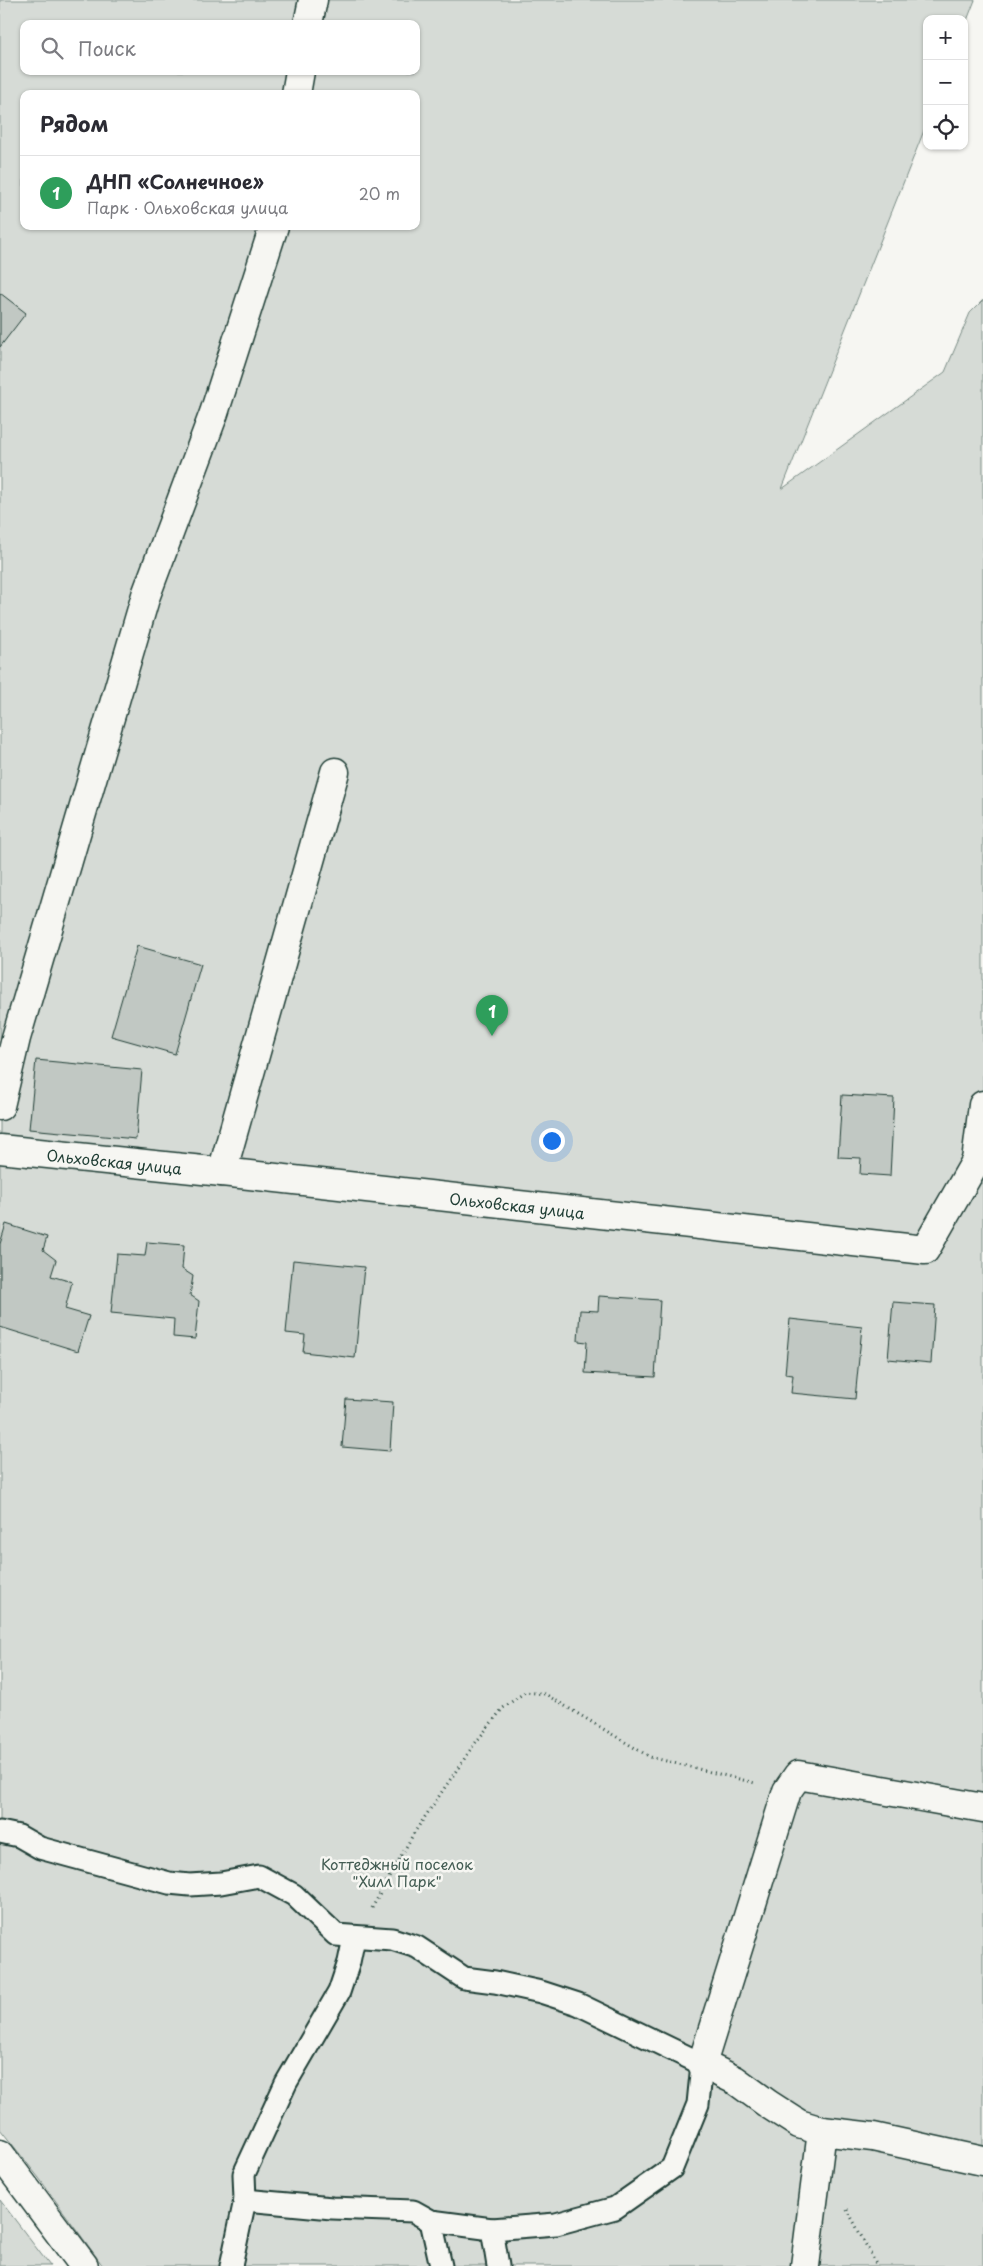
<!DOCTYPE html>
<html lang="ru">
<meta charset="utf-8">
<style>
body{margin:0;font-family:"Playpen Sans",sans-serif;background:#f7f7f7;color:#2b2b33}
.controls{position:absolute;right:15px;top:15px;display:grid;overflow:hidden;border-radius:10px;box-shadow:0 1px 4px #0004}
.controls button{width:45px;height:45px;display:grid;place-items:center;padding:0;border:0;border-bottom:1px solid #e1e1e2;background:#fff;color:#2b2b33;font:25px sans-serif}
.you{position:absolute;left:551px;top:1140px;width:18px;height:18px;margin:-12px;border:4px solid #fff;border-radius:50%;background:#1a73e8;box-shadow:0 0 0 8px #1a73e833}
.badge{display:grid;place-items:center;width:32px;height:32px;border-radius:50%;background:#1f3d34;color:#fff;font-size:16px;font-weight:700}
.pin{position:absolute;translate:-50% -41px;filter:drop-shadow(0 1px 2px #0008)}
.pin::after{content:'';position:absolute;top:26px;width:18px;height:15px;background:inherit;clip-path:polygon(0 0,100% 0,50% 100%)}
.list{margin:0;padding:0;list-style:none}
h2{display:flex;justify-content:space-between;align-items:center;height:65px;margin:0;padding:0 20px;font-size:21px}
h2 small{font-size:16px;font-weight:400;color:#7c7c81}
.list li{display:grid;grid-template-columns:32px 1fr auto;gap:15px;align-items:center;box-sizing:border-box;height:75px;padding:0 20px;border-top:1px solid #e1e1e2}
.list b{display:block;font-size:19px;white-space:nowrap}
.list p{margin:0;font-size:16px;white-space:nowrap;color:#7c7c81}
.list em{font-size:16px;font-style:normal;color:#7c7c81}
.icon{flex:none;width:28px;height:28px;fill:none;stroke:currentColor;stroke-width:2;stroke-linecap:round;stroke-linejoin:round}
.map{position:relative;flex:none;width:983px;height:2266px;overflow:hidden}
.search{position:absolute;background:#fff;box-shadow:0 1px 4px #0004;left:20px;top:20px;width:400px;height:55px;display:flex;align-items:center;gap:12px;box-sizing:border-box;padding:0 18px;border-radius:10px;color:#7c7c81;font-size:19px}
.panel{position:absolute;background:#fff;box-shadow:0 1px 4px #0004;left:20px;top:90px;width:400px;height:140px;border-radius:10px}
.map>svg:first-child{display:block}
.green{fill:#d6dbd6;stroke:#7a8c85;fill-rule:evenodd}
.building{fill:#c1c8c3;stroke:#1f3d34}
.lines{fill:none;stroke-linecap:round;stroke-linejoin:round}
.lane-casing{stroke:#1f3d34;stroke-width:25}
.street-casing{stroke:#1f3d34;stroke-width:31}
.path{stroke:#1f3d34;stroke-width:3;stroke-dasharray:1 4;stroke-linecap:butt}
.lane{stroke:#f6f6f2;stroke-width:21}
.street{stroke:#f6f6f2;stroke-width:28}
.labels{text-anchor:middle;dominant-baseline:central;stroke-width:5;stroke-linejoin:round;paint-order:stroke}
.street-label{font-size:15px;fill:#1f3d34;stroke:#f6f6f2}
.park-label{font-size:15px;fill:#445d54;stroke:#f6f6f2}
</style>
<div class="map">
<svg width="983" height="2266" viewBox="0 0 983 2266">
<rect width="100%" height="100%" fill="#f6f6f2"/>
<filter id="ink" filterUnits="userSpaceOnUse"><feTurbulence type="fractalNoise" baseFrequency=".02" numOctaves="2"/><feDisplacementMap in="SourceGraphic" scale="10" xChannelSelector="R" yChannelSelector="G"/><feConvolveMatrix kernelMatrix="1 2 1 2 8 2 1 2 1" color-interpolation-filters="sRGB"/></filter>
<g filter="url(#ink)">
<!-- green -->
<g class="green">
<path d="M0,0H975L964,28V19H927V123L782,489L945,372L970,313L983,300V2266H103L39,2178L0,2129ZM24,24H416V71H24ZM24,94H416V226H24Z"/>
<path d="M0,2200L50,2266H0Z"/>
</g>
<!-- building -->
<g class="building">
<path d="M0,293L26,313L0,347Z"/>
<path d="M137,946L201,964L175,1054L111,1036Z"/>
<path d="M36,1060L142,1070L136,1139L29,1129Z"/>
<path d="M842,1095L894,1098L890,1176L860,1174L861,1158L838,1157Z"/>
<path d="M6,1224L47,1237L43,1250L56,1260L51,1276L72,1282L65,1309L89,1316L78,1351L0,1327V1244Z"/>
<path d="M147,1242L184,1245L182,1269L193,1276L190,1295L199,1301L195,1339L173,1337L174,1319L111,1313L117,1254L145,1256Z"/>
<path d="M293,1260L364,1267L355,1358L303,1352L305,1335L286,1333Z"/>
<path d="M599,1296L660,1300L655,1377L585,1373L587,1342L578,1341L580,1310L598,1311Z"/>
<path d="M893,1302L935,1305L931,1363L888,1359Z"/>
<path d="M790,1319L862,1327L855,1399L791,1393L793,1375L785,1374Z"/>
<path d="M346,1399L393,1402L390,1451L342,1447Z"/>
</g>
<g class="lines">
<defs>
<g id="lane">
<path d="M0,1832L19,1836L40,1848L169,1883L190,1885L221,1883L259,1876L294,1895L336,1935L392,1939L417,1947L464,1978L495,1982L541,1992L578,2004L702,2064L698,2104L672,2168L615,2208L556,2224L492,2229L498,2266"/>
<path d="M245,2200L332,2208L413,2211L431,2221L492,2229"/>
<path d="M431,2221L441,2266"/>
<path d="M231,2266L245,2200L244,2174L286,2083L339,1992L349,1962L354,1938"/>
</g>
<g id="street">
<path d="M308,24L313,0"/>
<path d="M296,94L300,71"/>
<path d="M0,1106L16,1038L146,595L214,413L274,226"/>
<path id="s1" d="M0,1149L222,1172L925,1250L976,1161L983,1162"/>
<path d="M976,1161L983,1105"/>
<path d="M222,1172L335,772"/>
<path d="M983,1808L798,1775L787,1791L702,2064L735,2080L768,2104L799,2124L822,2131L873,2137L983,2161"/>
<path d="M0,2154L84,2266"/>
<path d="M805,2266L822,2131"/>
</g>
</defs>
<!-- lane casing -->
<use href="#lane" class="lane-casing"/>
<!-- street casing -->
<use href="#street" class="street-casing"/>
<!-- path -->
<g class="path">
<path d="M372,1908L414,1833L473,1746L503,1708L525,1692L545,1694L650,1757L755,1783"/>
<path d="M847,2209L877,2266"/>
</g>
<!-- lane -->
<use href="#lane" class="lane"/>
<!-- street -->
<use href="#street" class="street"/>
</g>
</g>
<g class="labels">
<!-- street labels -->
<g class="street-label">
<text stroke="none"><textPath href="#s1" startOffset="115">Ольховская улица</textPath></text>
<text stroke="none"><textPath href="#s1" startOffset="520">Ольховская улица</textPath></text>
</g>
<!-- park labels -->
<g class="park-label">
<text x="397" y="1863">Коттеджный поселок<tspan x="397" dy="17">"Хилл Парк"</tspan></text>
</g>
</g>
</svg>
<div class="controls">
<button>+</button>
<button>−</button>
<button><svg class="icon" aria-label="locate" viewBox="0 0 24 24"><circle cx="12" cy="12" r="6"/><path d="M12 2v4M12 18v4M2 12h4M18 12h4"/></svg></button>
</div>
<div class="you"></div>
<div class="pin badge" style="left:492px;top:1036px;background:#2e9e5b">1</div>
<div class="search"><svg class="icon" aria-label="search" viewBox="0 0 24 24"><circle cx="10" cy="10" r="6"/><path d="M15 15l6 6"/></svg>Поиск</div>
<section class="panel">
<h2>Рядом<small></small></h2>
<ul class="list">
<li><span class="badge" style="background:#2e9e5b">1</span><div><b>ДНП «Солнечное»</b><p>Парк · Ольховская улица</p></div><em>20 m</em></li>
</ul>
</section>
</div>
